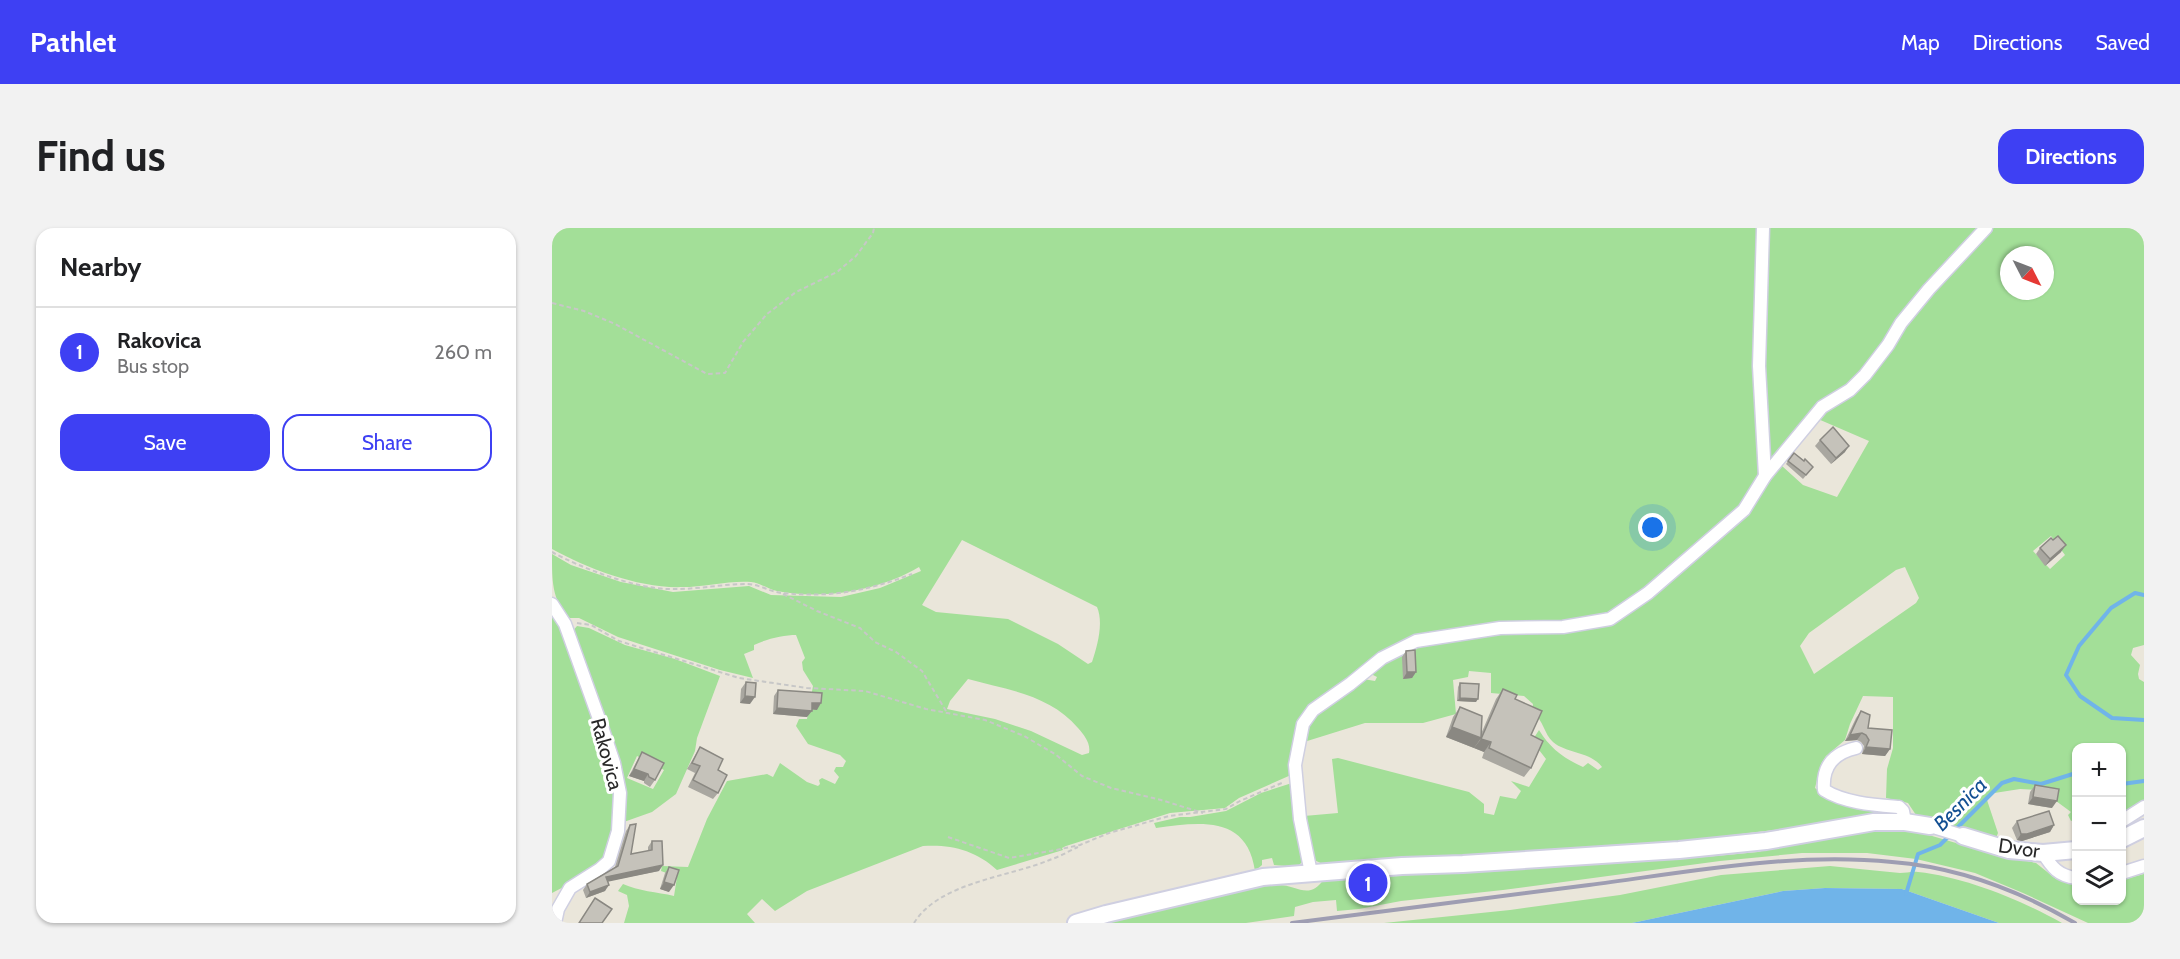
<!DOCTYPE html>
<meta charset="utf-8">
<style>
body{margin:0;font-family:Cabin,sans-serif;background:#f2f2f2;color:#202124}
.controls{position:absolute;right:18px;bottom:18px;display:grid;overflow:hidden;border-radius:12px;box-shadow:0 2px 4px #0004}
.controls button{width:54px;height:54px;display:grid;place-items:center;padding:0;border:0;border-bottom:2px solid #e0e0e0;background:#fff;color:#202124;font:30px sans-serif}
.compass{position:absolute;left:1448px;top:18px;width:54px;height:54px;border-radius:50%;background:#fff;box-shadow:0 2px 4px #0004;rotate:132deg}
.you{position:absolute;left:1101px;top:300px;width:21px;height:21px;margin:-15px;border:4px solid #fff;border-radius:50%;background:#1a73e8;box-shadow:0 0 0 9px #1a73e833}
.badge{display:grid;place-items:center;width:39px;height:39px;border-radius:50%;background:#3e40f3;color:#fff;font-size:20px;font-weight:700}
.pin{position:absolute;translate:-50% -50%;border:3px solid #fff;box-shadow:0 2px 6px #0006}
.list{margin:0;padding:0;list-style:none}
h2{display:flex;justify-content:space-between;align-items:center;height:78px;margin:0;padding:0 24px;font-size:26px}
h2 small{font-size:20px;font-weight:400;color:#757577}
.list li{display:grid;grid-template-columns:39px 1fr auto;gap:18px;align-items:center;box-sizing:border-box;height:90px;padding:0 24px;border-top:2px solid #e0e0e0}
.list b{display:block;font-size:22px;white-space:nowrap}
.list p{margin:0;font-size:20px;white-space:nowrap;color:#757577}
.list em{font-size:20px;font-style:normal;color:#757577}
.actions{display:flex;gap:12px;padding:18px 24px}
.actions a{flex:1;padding:14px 0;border:2px solid #3e40f3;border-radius:18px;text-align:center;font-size:21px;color:#3e40f3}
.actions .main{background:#3e40f3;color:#fff}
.icon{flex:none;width:33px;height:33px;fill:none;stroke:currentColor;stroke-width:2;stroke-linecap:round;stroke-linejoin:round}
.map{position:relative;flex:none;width:1592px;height:695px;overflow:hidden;border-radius:18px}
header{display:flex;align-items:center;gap:36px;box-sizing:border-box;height:84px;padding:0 30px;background:#3e40f3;color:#fff}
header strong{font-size:28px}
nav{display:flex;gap:33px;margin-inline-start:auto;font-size:21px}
.intro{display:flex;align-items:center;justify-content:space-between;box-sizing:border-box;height:144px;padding:0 36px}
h1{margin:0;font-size:42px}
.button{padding:15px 27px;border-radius:18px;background:#3e40f3;color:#fff;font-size:21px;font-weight:700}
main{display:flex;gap:36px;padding:0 36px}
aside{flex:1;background:#fff;border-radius:18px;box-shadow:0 2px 4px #0004}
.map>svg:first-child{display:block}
.green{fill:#a3df98;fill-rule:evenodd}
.water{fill:#70b4e9}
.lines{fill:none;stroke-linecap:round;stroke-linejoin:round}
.stream{stroke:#70b4e9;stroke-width:4}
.street-casing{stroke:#cfcfe1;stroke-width:15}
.secondary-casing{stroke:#cfcfe1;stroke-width:20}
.path{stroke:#c7c7c7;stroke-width:2;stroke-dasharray:4.5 3;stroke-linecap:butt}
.street{stroke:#fff;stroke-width:12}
.secondary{stroke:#fff;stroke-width:16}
.rail{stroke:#9e9db2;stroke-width:4}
.wall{fill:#a9a7a0}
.shaded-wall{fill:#8a8882}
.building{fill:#c5c2ba;stroke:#8a8882;stroke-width:1.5}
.labels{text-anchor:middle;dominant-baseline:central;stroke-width:6;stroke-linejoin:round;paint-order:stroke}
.street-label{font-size:20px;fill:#282828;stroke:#fff}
.water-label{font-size:21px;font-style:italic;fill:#124f92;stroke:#fff}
</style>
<header>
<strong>Pathlet</strong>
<nav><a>Map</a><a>Directions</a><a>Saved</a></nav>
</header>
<div class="intro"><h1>Find us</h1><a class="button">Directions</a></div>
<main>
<aside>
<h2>Nearby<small></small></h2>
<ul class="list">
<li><span class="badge">1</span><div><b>Rakovica</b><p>Bus stop</p></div><em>260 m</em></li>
</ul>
<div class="actions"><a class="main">Save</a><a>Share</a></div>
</aside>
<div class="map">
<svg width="1592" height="695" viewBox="0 0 1592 695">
<rect width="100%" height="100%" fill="#eae6da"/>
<!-- green -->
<g class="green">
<path d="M0,0H1429L1375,59L1342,100L1309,146L1295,158L1268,176L1224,231L1208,244L1203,257L1208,263L1217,248L1230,238L1251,257L1285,269L1317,213L1266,191L1273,181L1283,176L1315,149L1352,95L1437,0H1592V417L1581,420L1579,427L1588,437L1586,446L1587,451L1592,454V576L1570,587V520H1524V591L1519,593L1516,587L1519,584L1504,573L1505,563L1468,561L1436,566L1435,572L1446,605L1444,610L1364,587L1356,575L1334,570L1335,541L1341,520V469L1311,468L1298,496L1293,512L1274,528L1269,536L1263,560L1275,569L1335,585L1334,587L1320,586L1254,598L1107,616L773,637L762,632L752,588L786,585L780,531L786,530L917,564L932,576V585L942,587L948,568L964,571L969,563L959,553L977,559L994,531L980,513L987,502C998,520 1011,530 1031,539L1036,535L1046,542L1050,539C1038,523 1015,526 1001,514C992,506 992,493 980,483L981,476L972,468L939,465V445L917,443L916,449L901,452L904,486L871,495H813L752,514C752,484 788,466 811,451L823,453L825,449L819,446L821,440L817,434L799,449L756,479L745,497L740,524L739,547L687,570L673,580L618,585L514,618L510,620L511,622L445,642C424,622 398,616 371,618L255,663L223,683L210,671L195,686L203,695H72L77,678L75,667L66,663L71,656C86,663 105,664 122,668L125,649L109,643L110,638L136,639L155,591L175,553L215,546L221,549L228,535L255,554L266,558L268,556L267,552L270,550L283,556L287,549L282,543L284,539H291L294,533L288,527L256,516L244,498L247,491H255L261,458L251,442L250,434L253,430L244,407C232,407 214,411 202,417V422L192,426L201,450L168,442L66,409L27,390H15C0,368 0,354 0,326L19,337L69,354L121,364L197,358L219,367L289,369L328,360L369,343L367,339C327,363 270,372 225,363C216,361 208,355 199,354C181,352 150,359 131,359C89,361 36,341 0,321ZM1457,27H1493V63H1457ZM1499,308L1513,327L1498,341L1481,323ZM410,312L545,379C552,395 545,419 540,434L536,436L506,416L456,391L384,384L370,377ZM1353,339L1367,370L1364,375L1262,446L1248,418L1257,405L1344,342ZM416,451C456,462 498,467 526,500C532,507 539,515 537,525L530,527L479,503L443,491L395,481L398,473Z"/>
<path d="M0,382L7,394L63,553L64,593L55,631L23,653L0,665Z"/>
<path d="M25,398L37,400L73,417L123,431L168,448L145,510L143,523L124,566L100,584L69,595V579L19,405ZM85,528L112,542L101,561L75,550Z"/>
<path d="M740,555L750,634L745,639L722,637L720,630L710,632V637L703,643C695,587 648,594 604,600L602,595L628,589H638L674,583L709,565Z"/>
<path d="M1345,602L1370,605L1438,625L1484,635L1504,651L1524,653V672H1570V652L1592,646V695H1536L1471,665L1423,645L1364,631L1315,625H1250L1168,633L951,662L849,673L807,681L785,683L784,672L761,674L743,679L742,688L694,695H548C604,681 667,661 724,657C746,656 756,674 773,650L800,652L808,659L826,657V650L848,645L1153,629L1206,624L1264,609L1308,603Z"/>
<path d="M1278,638C1301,640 1324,643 1348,645C1354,645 1360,643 1366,644C1413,649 1469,672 1510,695H1447L1350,661L1273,660L1231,663L1080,695H832L958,682L1068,667L1169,647Z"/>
</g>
<!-- water -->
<path class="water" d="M1273,660L1350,661L1447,695H1080L1231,663Z"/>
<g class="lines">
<!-- stream -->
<g class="stream">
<path d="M1592,367L1583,365L1559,380L1527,418L1514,447L1528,468L1560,490L1592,492"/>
<path d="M1570,556L1592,553"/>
<path d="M1354,666L1366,626L1388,617L1450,555L1462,551L1489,556L1524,545"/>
</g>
<defs>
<g id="street">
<path d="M1211,0L1207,138L1213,248"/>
<path d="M0,376L13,396L51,502L62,535L68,565L66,603L57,633L48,641L18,660L6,681L3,695"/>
<path d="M1304,520C1282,525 1270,538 1272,562C1292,575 1323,577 1347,579L1351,583L1353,594"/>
<path d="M1570,593L1592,579"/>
<path d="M1378,598L1411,608"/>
<path d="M1491,625C1500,640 1507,648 1524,650"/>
<path d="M759,645L748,591L743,537L751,496L761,482L798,456L830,430L864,413L948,400L1011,399L1058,391L1096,365L1192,282L1213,248L1270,179L1298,162L1313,147L1336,117L1349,95L1377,61L1434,0"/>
<path d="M1570,645L1592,638"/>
</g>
<g id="secondary">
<path d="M1411,608L1457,622L1491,625L1524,622"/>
<path d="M1570,611L1592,600"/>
<path d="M524,695L554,686L711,649L850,638L911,636L1127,622L1214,613L1322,594H1353L1378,598"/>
</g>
</defs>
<!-- street casing -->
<use href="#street" class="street-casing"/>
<!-- secondary casing -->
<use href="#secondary" class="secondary-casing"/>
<!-- path -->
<g class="path">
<path d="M0,75L32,83L63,96L155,146L173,145L191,114L215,86L244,64L285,44L304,28L321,5L322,0"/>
<path d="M0,324C29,340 84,361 117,361C143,362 169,356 195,356C207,356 218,364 230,365C278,370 315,363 360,346"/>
<path d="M231,366L265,383L308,400L323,414L344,424L370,443L394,483"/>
<path d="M25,395L39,397L67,413L187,450L255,460L313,463L374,481L433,492L472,508L503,526L530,548L559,560L609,572L651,585"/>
<path d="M396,609L457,630L499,623L528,617L557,605L617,588L674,581L688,573L732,554"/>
<path d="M362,695C387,654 458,649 500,631C509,628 517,623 526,619"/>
</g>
<!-- street -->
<use href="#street" class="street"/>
<!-- secondary -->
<use href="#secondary" class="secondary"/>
<!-- rail -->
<path class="rail" d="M740,695C839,682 938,670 1037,657C1137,644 1239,624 1340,634C1404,639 1468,663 1523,695"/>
</g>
<!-- wall -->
<g class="wall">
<path d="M1268,212L1293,224L1279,236L1263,218Z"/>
<path d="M1242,225L1261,239L1251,251L1234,236Z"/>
<path d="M1488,320L1509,324L1493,338L1484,326Z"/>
<path d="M854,423L864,444L860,450L851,451L850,429Z"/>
<path d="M194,454L198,476L188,475L189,461Z"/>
<path d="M908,455L924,474L905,473L906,459Z"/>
<path d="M951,461L963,471L979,507V540L972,549L930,530L932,524L922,520L924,516L922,520L894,509L901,489L908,479L929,506L944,471Z"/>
<path d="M226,462L265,482L260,481L255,489L221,486L222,468Z"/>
<path d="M1309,483L1316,500L1338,521L1333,528L1310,526L1312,518L1309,514L1305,512L1293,513L1304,490Z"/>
<path d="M148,519L166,542V565L161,571L136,559L143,545L135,541Z"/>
<path d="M90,524L103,552L98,559L92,555V553L77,548L86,531Z"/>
<path d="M1483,557L1500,580L1476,576L1478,564Z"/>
<path d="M1465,593L1502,597L1498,604L1470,613L1465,612L1460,600Z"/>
<path d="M78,597L79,626L96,623V619L100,613L107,643L56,653L53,663L34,670L31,662L35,656L63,639L74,603Z"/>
<path d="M117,639V664L108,661L113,645Z"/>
</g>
<!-- shaded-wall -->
<g class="shaded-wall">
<path d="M1297,218L1293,224L1279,236L1284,230Z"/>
<path d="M1514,317L1509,324L1493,338L1498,331Z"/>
<path d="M855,444H864L860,450L851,451Z"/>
<path d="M193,468L203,469L198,476L188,475Z"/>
<path d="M908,470L926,471L924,474L905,473Z"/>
<path d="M260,475H269L265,482L256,481Z"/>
<path d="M225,480L260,483L255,489L221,486Z"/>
<path d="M900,499L929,510L922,520L894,509Z"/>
<path d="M1310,505L1305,512L1293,513L1298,507Z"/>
<path d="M929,511L939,514L932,524L922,520Z"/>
<path d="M1314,519L1338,521L1333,528L1310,526Z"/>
<path d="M82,541L96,546L92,553L77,548Z"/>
<path d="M1481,569L1505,573L1500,580L1476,576Z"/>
<path d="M1502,597L1498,604L1470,613L1465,612L1469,606Z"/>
<path d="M111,637L107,643L50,655L54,649Z"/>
<path d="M112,654L122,657L117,664L108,661Z"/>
<path d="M57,657L53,663L34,670L38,664Z"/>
</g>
<!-- building -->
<g class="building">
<path d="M1281,199L1297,218L1284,230L1268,212Z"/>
<path d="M1242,225L1252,233L1253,231L1261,239L1254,247L1236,233Z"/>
<path d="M1506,308L1514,317L1498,331L1488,320L1499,310L1501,312Z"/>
<path d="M863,422L864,444H855L854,423Z"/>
<path d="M194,454L204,455L203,469L193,468Z"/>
<path d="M908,455L927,456L926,471L908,470Z"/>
<path d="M951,461L965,467L963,471L990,483L979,507L991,513L979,540L937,520L939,514L929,511Z"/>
<path d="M226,462L270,465L269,475H260V483L225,480Z"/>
<path d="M908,479L930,488L929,510L900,499Z"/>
<path d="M1309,483L1318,487L1316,500L1340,502L1338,521L1314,519L1317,512L1314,507L1310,505L1298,507Z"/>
<path d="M148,519L171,531L166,542L175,547L166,565L141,552L148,538L140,535Z"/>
<path d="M90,524L112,535L103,552L97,549L96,546L82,541Z"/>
<path d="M1483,557L1507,561L1505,573L1481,569Z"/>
<path d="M1497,583L1502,597L1475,606H1469L1465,593Z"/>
<path d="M84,596L79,626L100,622V613H110L111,637L54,649L57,657L38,664L35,656L66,638L78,597Z"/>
<path d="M117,639L127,642L122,657L112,654Z"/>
<path d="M43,670L60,681L50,695H27Z"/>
</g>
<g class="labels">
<!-- street labels -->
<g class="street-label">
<text transform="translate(55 526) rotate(75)">Rakovica</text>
<text transform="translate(1467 620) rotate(8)">Dvor</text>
</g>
<!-- water labels -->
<g class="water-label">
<text transform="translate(1408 576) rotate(-45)">Besnica</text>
</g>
</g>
</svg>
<div class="controls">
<button>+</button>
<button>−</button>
<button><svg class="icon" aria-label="layers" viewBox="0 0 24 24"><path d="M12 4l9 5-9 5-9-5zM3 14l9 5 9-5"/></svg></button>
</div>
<svg class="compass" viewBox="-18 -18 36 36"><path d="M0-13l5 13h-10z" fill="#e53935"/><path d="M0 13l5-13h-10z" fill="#757577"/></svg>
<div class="you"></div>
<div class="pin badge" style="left:816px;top:655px">1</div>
</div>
</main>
